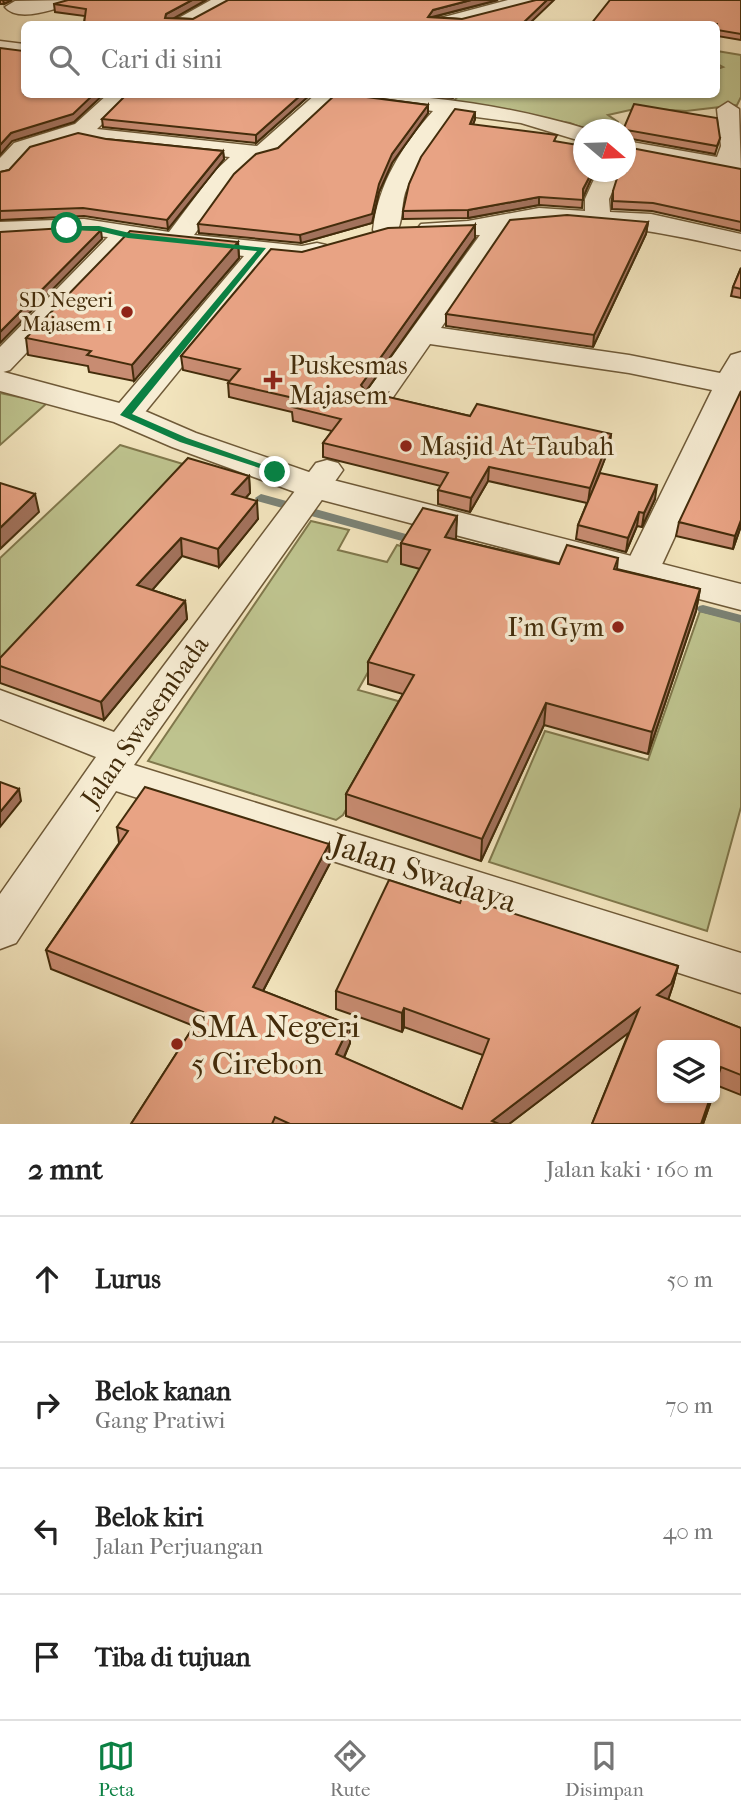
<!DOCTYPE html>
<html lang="id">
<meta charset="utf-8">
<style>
body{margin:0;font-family:"IM FELL French Canon",serif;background:#f2f2f2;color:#222}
.controls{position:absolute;right:21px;bottom:21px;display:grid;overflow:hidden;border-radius:10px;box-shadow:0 2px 5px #0004}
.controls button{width:63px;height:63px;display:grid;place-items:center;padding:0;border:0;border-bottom:2px solid #e0e0e0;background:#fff;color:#222;font:35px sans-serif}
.compass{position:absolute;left:573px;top:119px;width:63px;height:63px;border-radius:50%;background:#fff;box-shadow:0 2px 5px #0004;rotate:109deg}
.stop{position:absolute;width:21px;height:21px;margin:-16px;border:5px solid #0b8043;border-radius:50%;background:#fff}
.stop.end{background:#0b8043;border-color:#fff;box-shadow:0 2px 7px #0008}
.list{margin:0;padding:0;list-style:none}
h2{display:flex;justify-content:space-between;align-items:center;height:91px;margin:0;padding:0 28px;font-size:30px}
h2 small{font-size:23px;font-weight:400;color:#767676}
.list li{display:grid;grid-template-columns:46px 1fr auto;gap:21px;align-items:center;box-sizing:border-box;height:126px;padding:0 28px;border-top:2px solid #e0e0e0}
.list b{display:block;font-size:26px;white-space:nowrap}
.list p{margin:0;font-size:23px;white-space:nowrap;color:#767676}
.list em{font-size:23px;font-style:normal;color:#767676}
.icon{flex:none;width:38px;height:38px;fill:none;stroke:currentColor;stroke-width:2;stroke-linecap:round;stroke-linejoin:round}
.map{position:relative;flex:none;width:741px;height:1124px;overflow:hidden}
.search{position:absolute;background:#fff;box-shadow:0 2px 5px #0004;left:21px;right:21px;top:21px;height:77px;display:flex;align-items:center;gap:18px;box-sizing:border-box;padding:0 24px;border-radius:10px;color:#767676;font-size:26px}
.sheet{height:595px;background:#fff}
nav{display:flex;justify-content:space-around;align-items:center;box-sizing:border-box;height:98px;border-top:2px solid #e0e0e0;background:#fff;font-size:19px;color:#767676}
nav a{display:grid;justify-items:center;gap:4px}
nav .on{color:#0b8043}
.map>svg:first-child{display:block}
.green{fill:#bec38e;stroke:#80784c;stroke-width:2}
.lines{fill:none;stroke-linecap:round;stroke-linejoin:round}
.stream{fill:#7b8275;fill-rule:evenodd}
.minor-casing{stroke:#6f5a38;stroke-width:3}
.tertiary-casing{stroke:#6f5a38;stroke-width:3}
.minor{fill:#f7edd4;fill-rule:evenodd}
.tertiary{fill:#f7edd4;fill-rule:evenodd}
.wall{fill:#c88c72;stroke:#432c0b;stroke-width:2}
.shaded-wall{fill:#a2725c;stroke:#432c0b;stroke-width:2}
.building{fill:#e8a384;stroke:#432c0b;stroke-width:2}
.route{fill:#0b8043}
.poi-dot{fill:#8f2418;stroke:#f7edd4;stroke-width:2.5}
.labels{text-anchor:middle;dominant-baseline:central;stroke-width:7;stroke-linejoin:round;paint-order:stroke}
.far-poi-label{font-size:21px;fill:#432c0b;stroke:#f7edd4;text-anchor:end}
.poi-label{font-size:26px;fill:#432c0b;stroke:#f7edd4;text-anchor:start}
.street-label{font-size:26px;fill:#432c0b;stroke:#f7edd4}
.near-street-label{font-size:32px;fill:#432c0b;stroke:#f7edd4}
.near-poi-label{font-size:32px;fill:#432c0b;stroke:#f7edd4;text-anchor:start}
</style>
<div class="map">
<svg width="741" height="1124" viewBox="0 0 741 1124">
<rect width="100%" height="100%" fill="#f2e4bd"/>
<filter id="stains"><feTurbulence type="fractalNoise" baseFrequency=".00286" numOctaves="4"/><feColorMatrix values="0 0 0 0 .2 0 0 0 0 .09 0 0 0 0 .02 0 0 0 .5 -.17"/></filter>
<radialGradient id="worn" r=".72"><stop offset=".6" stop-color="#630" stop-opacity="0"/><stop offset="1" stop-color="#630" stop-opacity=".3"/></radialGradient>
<!-- green -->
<g class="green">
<path d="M717,51L741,55V97L737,105L686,111L639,108L608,115L618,122L616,129H585L570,123L451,104L460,94H716L717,69L723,67L717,64Z"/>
<path d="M0,393L47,403L0,445Z"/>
<path d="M120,445L193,467L0,672V558Z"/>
<path d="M311,521L349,530L338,550L387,562L397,545L434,555L358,690L405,703L343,815L336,820L148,761Z"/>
<path d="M700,611L741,621V807L707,931L489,862L545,731L648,760Z"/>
</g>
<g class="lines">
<!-- stream -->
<g class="stream">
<path d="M261,494L424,539L426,542L420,546L257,501L255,498Z"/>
<path d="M703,605L741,615V623L699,612L697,609L699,606Z"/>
</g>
<defs>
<g id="minor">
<path d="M74,0L71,4C54,9 18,23 5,7L15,1Z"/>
<path d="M211,0H236L192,24H168Z"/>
<path d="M508,0H540L537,4L461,24H430L433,20Z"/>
<path d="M0,41L24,44V56L0,53Z"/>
<path d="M108,94H133L97,129L257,146L316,94H341L277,154L255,160L233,181L194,235L302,246L317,243L326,245L330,251L326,257L302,262L270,259L137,422L126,424L115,422L111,415L115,408L244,256L130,244L10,370L0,373V347L108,237L66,234L0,238V222L84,219L169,232L215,171L230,157L107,145L79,138L30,153L8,177L0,179V158L14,143L75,124Z"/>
<path d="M348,94C431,94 510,106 590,130H584V142L521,123L454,114C434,138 415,163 405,193C401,206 403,224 395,235H377L373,230C378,184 402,146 433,111L359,101Z"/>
<path d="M728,102L739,109L741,175L626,155V141L717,157L721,146L717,109Z"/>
<path d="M591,172L620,174L609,199L610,212L651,214L741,234V250C665,233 585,215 508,229L441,328L629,355L720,373L731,355L741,352V393L659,571L653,579L641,582L629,579L623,571L712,390L629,373L430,344L389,403L378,406L367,403L363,397L480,235L421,234L417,229L421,224L468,221L539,208L585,211V199L595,177Z"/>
<path d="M327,460L338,463L343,470L134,765L741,953V993L116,791L16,943L0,949V894L96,757L0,719V690L114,732L316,463Z"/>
</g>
<path id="tertiary" d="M0,371L138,408L196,433L329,479L741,584V610L303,495L172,447L114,422L0,391Z"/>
</defs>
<!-- minor casing -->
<use href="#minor" class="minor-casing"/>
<!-- tertiary casing -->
<use href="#tertiary" class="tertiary-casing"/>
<!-- minor -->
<use href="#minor" class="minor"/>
<!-- tertiary -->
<use href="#tertiary" class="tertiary"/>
</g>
<!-- wall -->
<g class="wall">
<path d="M0,0H12L4,4H0Z"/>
<path d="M206,0L173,18L193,19L498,0L433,17L529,24H84L85,16L55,12L54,4Z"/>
<path d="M741,0V40L717,36V24Z"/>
<path d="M311,94L256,143L103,127L102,119Z"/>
<path d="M387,94H457L453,98Z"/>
<path d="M359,96L428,105V113L392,163L379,192L372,223L301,243L199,233L198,224L278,148Z"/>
<path d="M475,119L473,125L556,142L584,172H593L592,177L583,196L582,208L539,205L468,218L403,219V211Z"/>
<path d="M626,130L720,138L715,154L626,138V139Z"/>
<path d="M106,139L223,151L224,159L168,229L84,216L0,220V172L9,170Z"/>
<path d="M741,169V231L652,211L612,209V199L613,191Z"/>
<path d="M648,222L646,234L593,347L446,326V314Z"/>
<path d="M475,238L366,391L377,395L387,393V397L470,416L611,434L609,448L596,481L655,499L642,527L637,526L626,552L576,539L578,525L587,503L488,481L470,512L438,504V490L441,486L323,457V443L332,431L293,421L292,412L229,397L228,383L230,381L183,370L181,356L302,252Z"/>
<path d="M238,242L239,258L134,381L89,372L88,366L28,355L26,338Z"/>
<path d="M741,268V298L731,296L733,287Z"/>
<path d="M249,476L250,493L246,498L258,519L219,567L182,556L152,590L185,601L187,619L104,720L0,683V658Z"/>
<path d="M457,516L455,539L559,564L618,558L617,569L700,589L696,611L648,754L544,725L481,861L346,816V794L403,694L368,684V662L420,569L401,564V543Z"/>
<path d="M679,522L741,526L733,549L676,536Z"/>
<path d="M117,827L329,844L330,863L263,991L350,1025V1043L344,1058L462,1109L483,1055L404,1027L402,1032L336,1009V991L460,903L678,966L673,985L668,1000L741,1028V1095L716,1085L715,1088V1045L712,1098L703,1124H592L629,1032L509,1124H131L194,1026L51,969L46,950L119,843Z"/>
</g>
<!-- shaded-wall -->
<g class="shaded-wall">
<path d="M3,0H12L4,4Z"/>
<path d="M192,0H206L167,22L165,18L166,14Z"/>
<path d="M471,0H498L432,17H428L433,10Z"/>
<path d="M547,0H554L529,24H522Z"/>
<path d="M94,94H104L74,122L12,141L0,155V145L11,133Z"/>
<path d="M302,94H311L256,143V135Z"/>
<path d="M428,105V113L392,163L379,192L372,223L301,243L300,235L392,154Z"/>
<path d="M475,112V119L470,132V124Z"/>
<path d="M223,151L224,159L168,229L167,220Z"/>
<path d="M592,172V177L583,198V189Z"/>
<path d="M539,197V205L468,218V210Z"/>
<path d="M648,222L646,234L593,347L594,335Z"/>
<path d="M475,225V238L361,398V385Z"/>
<path d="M101,230L102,239L0,343V332Z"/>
<path d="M238,242L239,258L134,381L132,365Z"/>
<path d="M611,434L609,448L588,503L590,488Z"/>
<path d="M489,467L488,481L470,512L471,498Z"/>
<path d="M249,476L250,493L233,512L232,494Z"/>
<path d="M657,485L655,499L642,527L644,513Z"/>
<path d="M35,494L39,512L0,549V528Z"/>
<path d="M257,501L258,519L219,567L218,549Z"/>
<path d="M639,512L637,526L626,552L628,538Z"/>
<path d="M457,516L456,538L444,558L445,537Z"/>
<path d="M741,520V526L733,549L735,536Z"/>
<path d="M181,538L182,556L140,604L137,585Z"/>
<path d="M700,589L696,611L648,754L652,732Z"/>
<path d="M185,601L187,619L104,720L101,702Z"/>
<path d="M546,703L544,725L481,861L482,839Z"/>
<path d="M19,789L21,801L0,827V812Z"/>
<path d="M329,844L330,863L255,1006L253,987Z"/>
<path d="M678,966L673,985L667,1003L657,995Z"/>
<path d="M404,1008V1027L402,1032V1013Z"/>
<path d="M639,1009L635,1028L509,1124H491L492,1121Z"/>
<path d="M350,1025V1043L337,1073L336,1054Z"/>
<path d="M710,1098H712L703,1124H701Z"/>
</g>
<!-- building -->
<g class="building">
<path d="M68,0H192L166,14L165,18L193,19L228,0H471L433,10L428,17L462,19L536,0H547L522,24H84L86,9L54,4Z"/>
<path d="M610,0H741V34L717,30V24H591Z"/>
<path d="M24,47V94H94L73,114L11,133L0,145V48L23,51Z"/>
<path d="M127,94H302L256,135L102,119Z"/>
<path d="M336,94H357L359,96L428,105L392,154L379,184L372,214L300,235L198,224L234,174L256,154L278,148Z"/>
<path d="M634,104L717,118L720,138L717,146L627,130L626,132V130H623Z"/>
<path d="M455,109L475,112L470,124L557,135L554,141L584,146V172H592L583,189V200L539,197L468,210L403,211L409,184L421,157Z"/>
<path d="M78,133L106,139L223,151L167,220L83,208L0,211V172L9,170L30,147Z"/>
<path d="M626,147L741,169V222L653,203L613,201V191L619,172H626Z"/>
<path d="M567,215L648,222L594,335L446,314L510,220Z"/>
<path d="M475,225L361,385L366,392L377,395L387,393L384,396L470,416L477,404L611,434L590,488L489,467L471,498L438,490L448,473L323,443L341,419L292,407L298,399L228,383L240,369L181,356L271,249L302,252L388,228Z"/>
<path d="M65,228L101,230L0,332V232Z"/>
<path d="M130,231L238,242L132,365L87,355L91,351L26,338Z"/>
<path d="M741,268V289L733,287Z"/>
<path d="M741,391V520L735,536L679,522Z"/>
<path d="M188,458L249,476L232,494L257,501L218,549L181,538L137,585L185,601L101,702L0,666V658Z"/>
<path d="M600,473L657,485L644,513L639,512L628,538L578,525Z"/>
<path d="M0,483L35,494L0,528Z"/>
<path d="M423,508L457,516L445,537L559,564L567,545L618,558L614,569L700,589L652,732L546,703L482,839L346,794L414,675L368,662L430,550L401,543Z"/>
<path d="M0,782L19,789L0,812Z"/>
<path d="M145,787L329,844L253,987L350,1025L336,1054L462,1109L489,1039L404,1008L402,1013L336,991L389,880L460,903L462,897L678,966L671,984L657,995L741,1028V1075L721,1067L715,1085V1045H662V1098H710L701,1124H592L639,1009L492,1121L499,1124H290L275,1117L272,1124H131L203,1012L46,950L128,831L117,827Z"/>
</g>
<!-- route -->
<path class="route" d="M67,226H99L130,233L266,248L132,414L187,438L278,470V474L180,442L120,415L257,251L128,238L99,231L64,230Z"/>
<!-- markers -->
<g class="poi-dot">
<circle cx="127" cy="312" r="7"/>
<path d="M269.5 369.5h7v7h7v7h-7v7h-7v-7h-7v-7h7z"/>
<circle cx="406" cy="446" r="7"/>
<circle cx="618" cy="627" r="7"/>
<circle cx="177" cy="1044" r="7"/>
</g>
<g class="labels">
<!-- far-poi labels -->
<g class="far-poi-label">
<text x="113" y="300">SD Negeri<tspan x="113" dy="24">Majasem 1</tspan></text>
</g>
<!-- poi labels -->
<g class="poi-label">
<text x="289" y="365">Puskesmas<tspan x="289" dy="30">Majasem</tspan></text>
<text x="420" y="446">Masjid At-Taubah</text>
<text x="604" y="627" text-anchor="end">I'm Gym</text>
</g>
<!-- street labels -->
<g class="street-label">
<text transform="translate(145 721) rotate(-55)">Jalan Swasembada</text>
</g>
<!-- near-street labels -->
<g class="near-street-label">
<text transform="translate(424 873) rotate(18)">Jalan Swadaya</text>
</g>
<!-- near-poi labels -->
<g class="near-poi-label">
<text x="191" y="1026">SMA Negeri<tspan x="191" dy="37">5 Cirebon</tspan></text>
</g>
</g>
<rect width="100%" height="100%" filter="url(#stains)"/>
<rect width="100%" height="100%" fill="url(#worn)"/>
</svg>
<div class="controls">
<button><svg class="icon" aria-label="layers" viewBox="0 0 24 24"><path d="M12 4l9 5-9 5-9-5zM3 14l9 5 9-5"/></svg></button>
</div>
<svg class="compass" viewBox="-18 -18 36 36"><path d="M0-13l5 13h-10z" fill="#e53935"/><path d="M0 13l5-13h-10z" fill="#767676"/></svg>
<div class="stop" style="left:67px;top:228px"></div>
<div class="stop end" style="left:275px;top:472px"></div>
<div class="search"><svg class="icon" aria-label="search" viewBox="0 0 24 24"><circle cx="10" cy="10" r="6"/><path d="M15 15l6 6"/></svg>Cari di sini</div>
</div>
<section class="sheet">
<h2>2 mnt<small>Jalan kaki · 160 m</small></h2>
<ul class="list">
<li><svg class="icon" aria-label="ahead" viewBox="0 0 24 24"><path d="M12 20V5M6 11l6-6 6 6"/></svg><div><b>Lurus</b></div><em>50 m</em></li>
<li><svg class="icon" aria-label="right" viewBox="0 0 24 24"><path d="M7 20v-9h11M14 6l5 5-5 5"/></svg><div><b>Belok kanan</b><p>Gang Pratiwi</p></div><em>70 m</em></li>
<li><svg class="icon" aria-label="left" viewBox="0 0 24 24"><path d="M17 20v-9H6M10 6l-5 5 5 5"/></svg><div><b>Belok kiri</b><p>Jalan Perjuangan</p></div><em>40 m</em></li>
<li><svg class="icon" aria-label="arrive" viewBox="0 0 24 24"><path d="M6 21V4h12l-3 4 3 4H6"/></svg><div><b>Tiba di tujuan</b></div></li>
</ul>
</section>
<nav>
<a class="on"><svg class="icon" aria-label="map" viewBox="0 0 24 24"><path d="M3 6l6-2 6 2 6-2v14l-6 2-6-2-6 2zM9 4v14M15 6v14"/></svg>Peta</a>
<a><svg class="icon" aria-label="directions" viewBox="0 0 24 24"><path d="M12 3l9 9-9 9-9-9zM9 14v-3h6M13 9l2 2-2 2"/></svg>Rute</a>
<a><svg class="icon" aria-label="saved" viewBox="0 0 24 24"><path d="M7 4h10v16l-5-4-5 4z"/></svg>Disimpan</a>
</nav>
